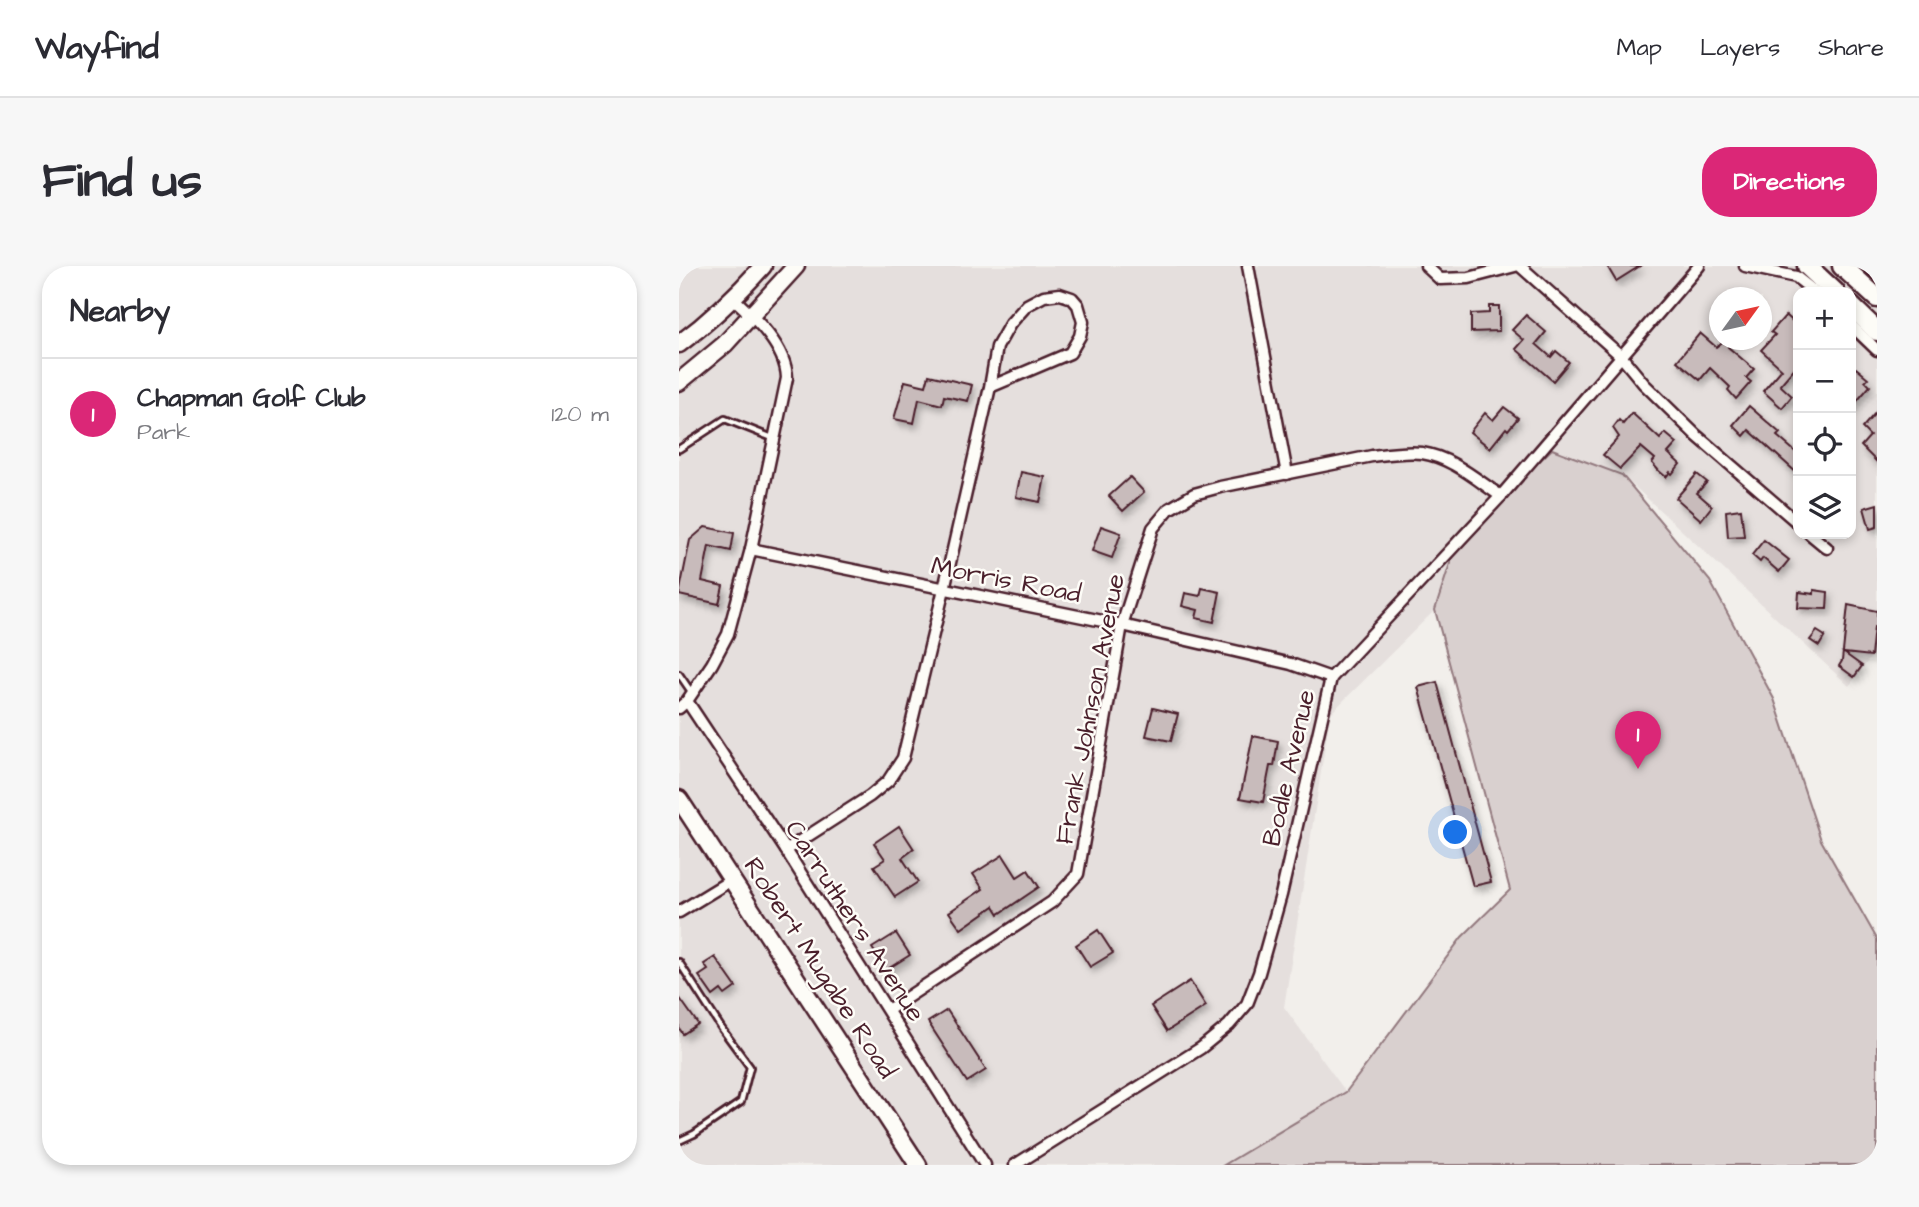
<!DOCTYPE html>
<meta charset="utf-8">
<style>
body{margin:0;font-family:"Architects Daughter",sans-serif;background:#f7f7f7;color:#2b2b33}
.controls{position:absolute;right:21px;top:21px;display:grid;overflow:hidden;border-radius:14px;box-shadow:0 4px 10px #0003}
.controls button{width:63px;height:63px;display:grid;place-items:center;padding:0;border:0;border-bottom:2px solid #e1e1e2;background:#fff;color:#2b2b33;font:35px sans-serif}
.compass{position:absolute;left:1030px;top:21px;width:63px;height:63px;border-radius:50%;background:#fff;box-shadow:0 4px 10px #0003;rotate:57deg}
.you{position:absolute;left:777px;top:567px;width:24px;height:24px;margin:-18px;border:5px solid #fff;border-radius:50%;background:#1a73e8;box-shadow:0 0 0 10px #1a73e833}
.badge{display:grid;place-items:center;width:46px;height:46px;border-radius:50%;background:#db2777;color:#fff;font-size:23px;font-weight:700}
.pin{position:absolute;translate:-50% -58px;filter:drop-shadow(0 2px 4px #0008)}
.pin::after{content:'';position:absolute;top:37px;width:24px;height:21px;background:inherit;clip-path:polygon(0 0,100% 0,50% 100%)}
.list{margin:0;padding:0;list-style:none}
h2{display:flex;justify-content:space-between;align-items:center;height:91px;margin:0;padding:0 28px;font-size:30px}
h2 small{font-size:23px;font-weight:400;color:#7c7c81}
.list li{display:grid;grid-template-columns:46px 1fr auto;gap:21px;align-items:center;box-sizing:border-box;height:112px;padding:0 28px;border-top:2px solid #e1e1e2}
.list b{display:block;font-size:26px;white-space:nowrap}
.list p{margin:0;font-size:23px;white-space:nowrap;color:#7c7c81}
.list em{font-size:23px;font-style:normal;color:#7c7c81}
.icon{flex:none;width:38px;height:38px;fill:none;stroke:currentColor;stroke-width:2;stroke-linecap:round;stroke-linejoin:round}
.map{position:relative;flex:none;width:1198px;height:899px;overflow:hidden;border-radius:28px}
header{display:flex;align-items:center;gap:42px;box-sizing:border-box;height:98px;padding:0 35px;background:#fff;border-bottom:2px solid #e1e1e2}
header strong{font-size:33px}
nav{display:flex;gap:38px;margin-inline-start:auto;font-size:24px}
.intro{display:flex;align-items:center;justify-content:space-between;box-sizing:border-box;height:168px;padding:0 42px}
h1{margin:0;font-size:49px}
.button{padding:18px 32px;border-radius:28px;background:#db2777;color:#fff;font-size:24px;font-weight:700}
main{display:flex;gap:42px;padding:0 42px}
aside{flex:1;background:#fff;border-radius:28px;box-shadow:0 4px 10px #0003}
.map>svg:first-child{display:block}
.built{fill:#e5dfdd;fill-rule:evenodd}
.green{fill:#d9d0cf;stroke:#92787d;stroke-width:2}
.building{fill:#c8bbbb;stroke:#4a1f2b;stroke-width:2;filter:url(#shadow)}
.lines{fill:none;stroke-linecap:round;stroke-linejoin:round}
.lane-casing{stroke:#4a1f2b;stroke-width:10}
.street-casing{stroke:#4a1f2b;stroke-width:15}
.primary-casing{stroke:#4a1f2b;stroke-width:21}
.highway-casing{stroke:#4a1f2b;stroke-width:23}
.lane{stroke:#fdfcf7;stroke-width:4.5}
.street{stroke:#fdfcf7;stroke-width:10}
.primary{stroke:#fdfcf7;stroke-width:16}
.highway{stroke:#fdfcf7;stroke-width:18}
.labels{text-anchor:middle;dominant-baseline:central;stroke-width:5;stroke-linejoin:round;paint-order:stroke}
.street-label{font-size:26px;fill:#4a1f2b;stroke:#fdfcf7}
</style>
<header>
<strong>Wayfind</strong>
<nav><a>Map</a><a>Layers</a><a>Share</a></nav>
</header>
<div class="intro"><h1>Find us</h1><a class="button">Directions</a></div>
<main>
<aside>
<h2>Nearby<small></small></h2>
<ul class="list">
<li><span class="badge">1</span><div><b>Chapman Golf Club</b><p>Park</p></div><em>120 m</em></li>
</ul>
</aside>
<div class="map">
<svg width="1198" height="899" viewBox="0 0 1198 899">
<defs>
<filter id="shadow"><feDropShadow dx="3" dy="5" stdDeviation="3.5" flood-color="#0004"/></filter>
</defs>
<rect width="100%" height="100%" fill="#f2efeb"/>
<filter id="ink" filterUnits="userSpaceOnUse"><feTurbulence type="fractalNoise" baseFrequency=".0143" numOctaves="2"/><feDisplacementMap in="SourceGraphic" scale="14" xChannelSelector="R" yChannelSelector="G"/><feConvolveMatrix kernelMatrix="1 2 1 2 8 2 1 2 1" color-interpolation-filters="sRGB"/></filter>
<g filter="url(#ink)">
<!-- built -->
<path class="built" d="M0,0H1198V383L1170,420L943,209L873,184L775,285L756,344L651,448L605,741L667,826L556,899H0ZM1119,26H1172V268H1119ZM1041,32H1083V74H1041Z"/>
<!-- green -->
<path class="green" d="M873,183L943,209L1031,315L1095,433L1142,574L1198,673V899H545L667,826L783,671L831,624L756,344L775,285L821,233Z"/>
<!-- building -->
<g class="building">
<path d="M928,0H961L937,15Z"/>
<path d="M810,40H820V65L792,66V48L810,47Z"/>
<path d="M847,49L867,66L857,78L872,91L877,85L890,96L874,115L837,83L845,74L833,64Z"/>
<path d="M1107,49L1119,60V98L1101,119L1113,130L1103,142L1084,125L1103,103L1082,84L1096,69L1092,66Z"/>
<path d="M1021,67L1037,81L1046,74L1051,78L1049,81L1075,103L1067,112L1072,116L1057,133L1049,124L1051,121L1031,102L1021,114L998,95Z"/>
<path d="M1177,102L1189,112L1186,115L1191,120L1172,142V107Z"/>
<path d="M250,109L293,119L289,135L265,130L263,139L240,133L235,157L215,153L226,115L247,120Z"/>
<path d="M1070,140L1101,167L1098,170L1119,188V208L1070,164L1065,170L1054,159Z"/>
<path d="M825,141L839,152L829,164L827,162L811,182L791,166L806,147L814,154Z"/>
<path d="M1198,145V196L1182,180L1191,170L1183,162Z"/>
<path d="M953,147L981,173L986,167L998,177L989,187L1001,198L993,208L991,206L987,211L980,205L973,197L976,193L962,181L941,203L924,189L940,171L934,162L940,154L944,158Z"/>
<path d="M342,206L366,211L361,236L337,231Z"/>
<path d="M1018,208L1028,216L1018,227L1033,240L1022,254L997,232Z"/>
<path d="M451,211L465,226L444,245L430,230Z"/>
<path d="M1198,238V261L1191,263L1185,242Z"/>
<path d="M1062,243L1065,270L1049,271L1047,245Z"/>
<path d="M422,260L442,267L433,292L413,285Z"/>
<path d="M26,261L55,267L52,285L30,280L23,315L44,320L40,338L0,329L11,274Z"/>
<path d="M1085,274L1110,294L1100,306L1084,292L1081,296L1073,289Z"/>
<path d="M523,322L541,326L535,356L517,352L519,344L503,340L506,327L521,330Z"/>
<path d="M1135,324L1149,326L1148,343L1119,342L1120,326L1135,328Z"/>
<path d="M1169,339L1198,345V361H1195L1192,390L1165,387L1183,400L1175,411L1160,400L1163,395Z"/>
<path d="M1138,365L1146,370L1140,380L1131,374Z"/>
<path d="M758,416L812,616L794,620L739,421Z"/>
<path d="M474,442L499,448L492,475L467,470Z"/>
<path d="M574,470L599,475L595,500H591L584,536L561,532Z"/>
<path d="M220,560L235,583L223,592L239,616L216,631L195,600L206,593L195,577Z"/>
<path d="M324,589L338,611L349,604L360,621L320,648L315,640L282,663L270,646L304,623L294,608Z"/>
<path d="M419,664L434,687L411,701L397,679Z"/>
<path d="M217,667L231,689L207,704L193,682Z"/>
<path d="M36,691L57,721L46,729L42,724L34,730L20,710L29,704L25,698Z"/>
<path d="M511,715L527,740L488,765L472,740Z"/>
<path d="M0,731L19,758L4,768L0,762Z"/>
<path d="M268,744L307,804L288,816L249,756Z"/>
</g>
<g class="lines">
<defs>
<g id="lane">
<path d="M0,183L46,153L96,173"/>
<path d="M0,408L13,427"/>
<path d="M0,696L43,763L71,801L62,836L15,868L0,875"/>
</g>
<g id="street">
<path d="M569,0L608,208"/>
<path d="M747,0L761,13L790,12L836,0"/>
<path d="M841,0L941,89L965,118L1017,169L1119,257"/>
<path d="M1066,0L1117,11L1136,26"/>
<path d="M1191,0L1198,7"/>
<path d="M1172,59L1198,84"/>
<path d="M1131,268L1148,282"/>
<path d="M72,283L443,359L612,398L652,412"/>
<path d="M8,435L107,584L306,899"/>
<path d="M0,442L8,435L33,398L49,368L72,283L108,112C107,81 76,52 54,32"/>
<path d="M107,584L191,530L209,515L224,492L265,323L311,121L318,81L331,58L348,39L365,30L381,28L393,32L399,39L404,56L401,70L391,87L311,121"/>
<path d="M0,646L54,613"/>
<path d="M209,744L373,636L399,608L443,359L474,262L490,243L515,228L541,221L693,190C709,188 727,185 743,187C772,191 798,214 822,230"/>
<path d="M336,899L522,782L550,759L568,738L580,707L602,629L652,412L822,230L1020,0"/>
</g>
<g id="primary">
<path d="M0,78C31,55 58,29 84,0"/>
<path d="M0,116L46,78L117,0"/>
<path d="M0,533L239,899"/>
</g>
<g id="highway">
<path d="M1128,0L1156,26"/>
<path d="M1163,0L1198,32"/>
<path d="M1172,40L1198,65"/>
</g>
</defs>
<!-- lane casing -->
<use href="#lane" class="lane-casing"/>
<!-- street casing -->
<use href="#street" class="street-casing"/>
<!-- primary casing -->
<use href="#primary" class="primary-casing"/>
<!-- highway casing -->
<use href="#highway" class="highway-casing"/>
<!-- lane -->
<use href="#lane" class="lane"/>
<!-- street -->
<use href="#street" class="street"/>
<!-- primary -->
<use href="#primary" class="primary"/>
<!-- highway -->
<use href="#highway" class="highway"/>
</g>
</g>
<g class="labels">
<!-- street labels -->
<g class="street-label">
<text transform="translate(327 314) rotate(11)">Morris Road</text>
<text transform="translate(411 443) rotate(-79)">Frank Johnson Avenue</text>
<text transform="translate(610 502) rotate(-77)">Bodle Avenue</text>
<text transform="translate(176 655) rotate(57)">Carruthers Avenue</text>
<text transform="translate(141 702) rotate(57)">Robert Mugabe Road</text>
</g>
</g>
</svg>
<div class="controls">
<button>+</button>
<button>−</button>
<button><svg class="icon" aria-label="locate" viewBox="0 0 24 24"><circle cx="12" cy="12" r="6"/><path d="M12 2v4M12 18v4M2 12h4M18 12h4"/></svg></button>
<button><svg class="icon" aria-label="layers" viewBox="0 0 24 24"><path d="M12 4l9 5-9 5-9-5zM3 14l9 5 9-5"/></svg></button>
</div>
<svg class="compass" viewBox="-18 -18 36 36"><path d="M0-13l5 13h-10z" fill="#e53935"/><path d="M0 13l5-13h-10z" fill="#7c7c81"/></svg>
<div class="you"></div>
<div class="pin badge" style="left:959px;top:503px">1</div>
</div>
</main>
